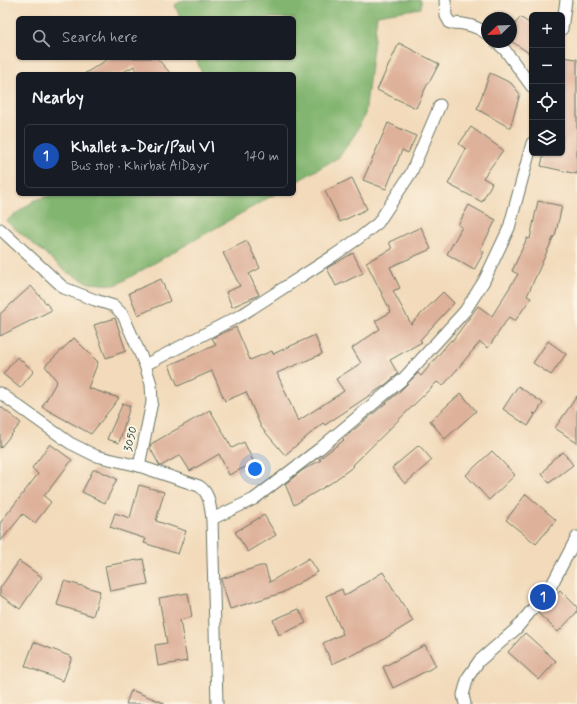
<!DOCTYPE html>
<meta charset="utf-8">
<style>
body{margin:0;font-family:Mynerve,sans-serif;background:#20242c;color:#f1f3f6}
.controls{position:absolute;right:12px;top:12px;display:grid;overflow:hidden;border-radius:6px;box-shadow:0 1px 3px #0004}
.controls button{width:36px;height:36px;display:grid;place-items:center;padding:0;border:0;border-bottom:1px solid #363941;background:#171b24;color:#f1f3f6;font:20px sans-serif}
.compass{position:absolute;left:481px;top:12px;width:36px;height:36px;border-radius:50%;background:#171b24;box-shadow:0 1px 3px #0004;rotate:247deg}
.you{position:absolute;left:255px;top:469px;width:14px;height:14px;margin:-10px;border:3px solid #fff;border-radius:50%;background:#1a73e8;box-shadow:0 0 0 6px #1a73e833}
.badge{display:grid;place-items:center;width:26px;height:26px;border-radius:50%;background:#0b8043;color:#fff;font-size:13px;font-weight:700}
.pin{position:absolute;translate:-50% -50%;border:2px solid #fff;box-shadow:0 1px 4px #0006}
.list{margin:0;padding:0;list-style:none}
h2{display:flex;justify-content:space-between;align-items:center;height:52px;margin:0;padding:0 16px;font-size:17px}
h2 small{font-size:13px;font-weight:400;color:#9ea1a6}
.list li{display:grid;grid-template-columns:26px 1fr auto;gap:12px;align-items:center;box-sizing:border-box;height:64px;margin:0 8px 8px;padding:0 8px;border:1px solid #363941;border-radius:6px}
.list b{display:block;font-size:15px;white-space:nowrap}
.list p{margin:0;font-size:13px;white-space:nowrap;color:#9ea1a6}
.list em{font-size:13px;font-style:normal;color:#9ea1a6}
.icon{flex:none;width:22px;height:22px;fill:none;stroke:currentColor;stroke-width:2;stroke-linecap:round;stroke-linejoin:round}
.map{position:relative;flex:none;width:577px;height:704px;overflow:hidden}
.search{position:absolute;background:#171b24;box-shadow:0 1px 3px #0004;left:16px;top:16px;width:280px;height:44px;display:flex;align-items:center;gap:10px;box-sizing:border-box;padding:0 14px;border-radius:6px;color:#9ea1a6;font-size:15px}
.panel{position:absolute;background:#171b24;box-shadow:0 1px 3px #0004;left:16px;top:72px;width:280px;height:124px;border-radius:6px}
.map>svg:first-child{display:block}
.forest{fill:#82b570;stroke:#507952}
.building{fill:#deb19a}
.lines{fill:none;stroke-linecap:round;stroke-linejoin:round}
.street-casing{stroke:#697463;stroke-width:13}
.street{stroke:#fff;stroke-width:11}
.labels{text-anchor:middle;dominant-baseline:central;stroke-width:4;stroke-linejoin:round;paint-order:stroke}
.street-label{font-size:12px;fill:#1f3d34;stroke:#fcf5e5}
</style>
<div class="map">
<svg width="577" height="704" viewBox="0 0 577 704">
<rect width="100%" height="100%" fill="#fcf5e5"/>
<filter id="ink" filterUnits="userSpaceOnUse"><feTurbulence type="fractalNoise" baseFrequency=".025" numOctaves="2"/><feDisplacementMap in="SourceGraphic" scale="8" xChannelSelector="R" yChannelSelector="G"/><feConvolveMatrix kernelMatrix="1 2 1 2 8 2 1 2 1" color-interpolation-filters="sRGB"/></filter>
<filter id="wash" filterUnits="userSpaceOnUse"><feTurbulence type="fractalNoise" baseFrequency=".012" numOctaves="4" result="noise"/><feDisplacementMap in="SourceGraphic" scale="16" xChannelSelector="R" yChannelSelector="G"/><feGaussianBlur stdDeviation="0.9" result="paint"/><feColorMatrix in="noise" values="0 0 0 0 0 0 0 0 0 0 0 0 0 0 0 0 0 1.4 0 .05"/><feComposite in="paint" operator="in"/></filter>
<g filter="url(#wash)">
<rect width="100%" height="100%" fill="#f2daba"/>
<!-- forest -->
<g class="forest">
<path d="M183,0H421V8L377,15L365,114L355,134L339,157L294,183V74H202L196,58H294V18H180L175,5Z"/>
<path d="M56,194H275L116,285L89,283L68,273L6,221L35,200Z"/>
</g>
<g id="blocks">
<!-- building -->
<g class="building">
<path d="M520,17L532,25V55L511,41V30Z"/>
<path d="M399,43L439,64L430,81H429L416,108L377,90Z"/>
<path d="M562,57L577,59V174L541,166L544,153H562Z"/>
<path d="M110,58H157L171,74H139L134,66L120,74H84Z"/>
<path d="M490,73L511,83L520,94L510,128L477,109Z"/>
<path d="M388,123L416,136L408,153L402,150L386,189L363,180Z"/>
<path d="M471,127L503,150L483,178L492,183L482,202L448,184L466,149L459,144Z"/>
<path d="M352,178L367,209L340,222L325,191Z"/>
<path d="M538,201L562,206L555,236H554L527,296L531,298L515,321L509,317L488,348L480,342L443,386L437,382L353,465L354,466L331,483L294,505L285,484L303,470L321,460L319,459L344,440L343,439L399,392L418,373L421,376L451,340L452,341L478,306L492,316L518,274L512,271L527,238L530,239Z"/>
<path d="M469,205L496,220L480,250L484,252L474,270L447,254L462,227L458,225Z"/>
<path d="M421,227L431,249L390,267L400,288L393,291L411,324L443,292L454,303L420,340L422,342L390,360L398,374L385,385L325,425L323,423L285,455L261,427L246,392L225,401L212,371L178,386L169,365L216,345L212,338L236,327L250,360L272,351L273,354L315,335L322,354L277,373L298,421L344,391L336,379L361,363L352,348L380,329L375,321L391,312L366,262L392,249L389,242Z"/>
<path d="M247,241L260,268L249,274L259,295L232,307L226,292L240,286L223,253Z"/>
<path d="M353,253L363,273L336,286L327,268Z"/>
<path d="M161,279L170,301L138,315L129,293Z"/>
<path d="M31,286L52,310L0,336V314Z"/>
<path d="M115,318L126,351L106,358L94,325Z"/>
<path d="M74,338L98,362L88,388L119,398L91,434L42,407L57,381L45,366Z"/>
<path d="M548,341L566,354L551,375L533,363Z"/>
<path d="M17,357L34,371L20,388L3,374Z"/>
<path d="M518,386L543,403L536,414L533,413L535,415L528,426L503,409Z"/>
<path d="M461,393L476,411L445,439L430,421Z"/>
<path d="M577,396V443L555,428Z"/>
<path d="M123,403L130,406L119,443L107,439Z"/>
<path d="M0,406L21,423L0,448Z"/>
<path d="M210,410L232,448L244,442L254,463L229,475L219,454L190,471L180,455L161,466H160L150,448L151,444Z"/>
<path d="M50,444L72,460L44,496L51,502L35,523L23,514L0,542V523L38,474L32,468Z"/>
<path d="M419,445L432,460L405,484L392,468Z"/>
<path d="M492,451L515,475L489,500L466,475Z"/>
<path d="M563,452L573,465L549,483L542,474L553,459Z"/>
<path d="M93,470H98L117,479L105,503L82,492Z"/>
<path d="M139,485L164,492L156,521L186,531L178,554L144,543L146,539L110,527L115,513L130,518Z"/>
<path d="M526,494L556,520L536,544L506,520Z"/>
<path d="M264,515L276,535L248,552L235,532Z"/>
<path d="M309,558L318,572L282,593L230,609L221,579L260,566H265L270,582Z"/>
<path d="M143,559L148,584L110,591L105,566Z"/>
<path d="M19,561L42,577L20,609L0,595V588Z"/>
<path d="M383,572L413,621L376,644L332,664L323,643L343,634L326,596L342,589L344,596Z"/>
<path d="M64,581L100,591L93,616L57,605Z"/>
<path d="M560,590L577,607V612L558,632L538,613Z"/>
<path d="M188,593L192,617L180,620L187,661L158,666L155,645L167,643L159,598Z"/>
<path d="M299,609L306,623L279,635L273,620Z"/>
<path d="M525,633L556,661L539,680L508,652Z"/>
<path d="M34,642L72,657L63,681L25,666Z"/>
<path d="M425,645L436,666L393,688L383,667Z"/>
<path d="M131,690L164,703V704H126Z"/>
</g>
</g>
</g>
<g filter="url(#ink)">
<use href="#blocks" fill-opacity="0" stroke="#697463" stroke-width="1"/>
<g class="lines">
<defs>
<g id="street">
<path d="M445,0L446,16L450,23C464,23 476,25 487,34"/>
<path d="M562,29L566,0"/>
<path d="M496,42L505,50L532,87"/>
<path d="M0,229L64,288L95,300L114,306L123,315L145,365L151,384L152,402L139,466L199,486C210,493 210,506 212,519L217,704"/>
<path d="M145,365L243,314L333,256L359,238L378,223L411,173L440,105"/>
<path d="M0,393L70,443L96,456L139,466"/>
<path d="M212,519L254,499L319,449L403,379L465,311L484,281L509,228L532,143"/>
<path d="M465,704L463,695L468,677L479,661L516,629L550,588L577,537"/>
</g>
</defs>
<!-- street casing -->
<use href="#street" class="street-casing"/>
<!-- street -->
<use href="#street" class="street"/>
</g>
</g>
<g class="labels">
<!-- street labels -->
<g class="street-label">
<text transform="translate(131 439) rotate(-78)">3050</text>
</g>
</g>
</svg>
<div class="controls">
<button>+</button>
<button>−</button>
<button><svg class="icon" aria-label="locate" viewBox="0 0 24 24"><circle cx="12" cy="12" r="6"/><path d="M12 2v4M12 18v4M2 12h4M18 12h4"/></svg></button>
<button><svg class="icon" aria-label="layers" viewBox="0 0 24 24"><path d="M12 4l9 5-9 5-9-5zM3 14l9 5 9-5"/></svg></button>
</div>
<svg class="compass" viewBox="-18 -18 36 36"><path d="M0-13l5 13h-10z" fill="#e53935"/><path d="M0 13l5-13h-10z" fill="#9ea1a6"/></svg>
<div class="you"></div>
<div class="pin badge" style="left:543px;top:597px;background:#1a4fb4">1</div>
<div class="search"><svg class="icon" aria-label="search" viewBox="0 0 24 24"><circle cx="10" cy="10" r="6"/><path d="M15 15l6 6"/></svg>Search here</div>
<section class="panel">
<h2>Nearby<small></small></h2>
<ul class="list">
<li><span class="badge" style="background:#1a4fb4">1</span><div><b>Khallet a-Deir/Paul VI</b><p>Bus stop · Khirbat AlDayr</p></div><em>140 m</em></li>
</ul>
</section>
</div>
